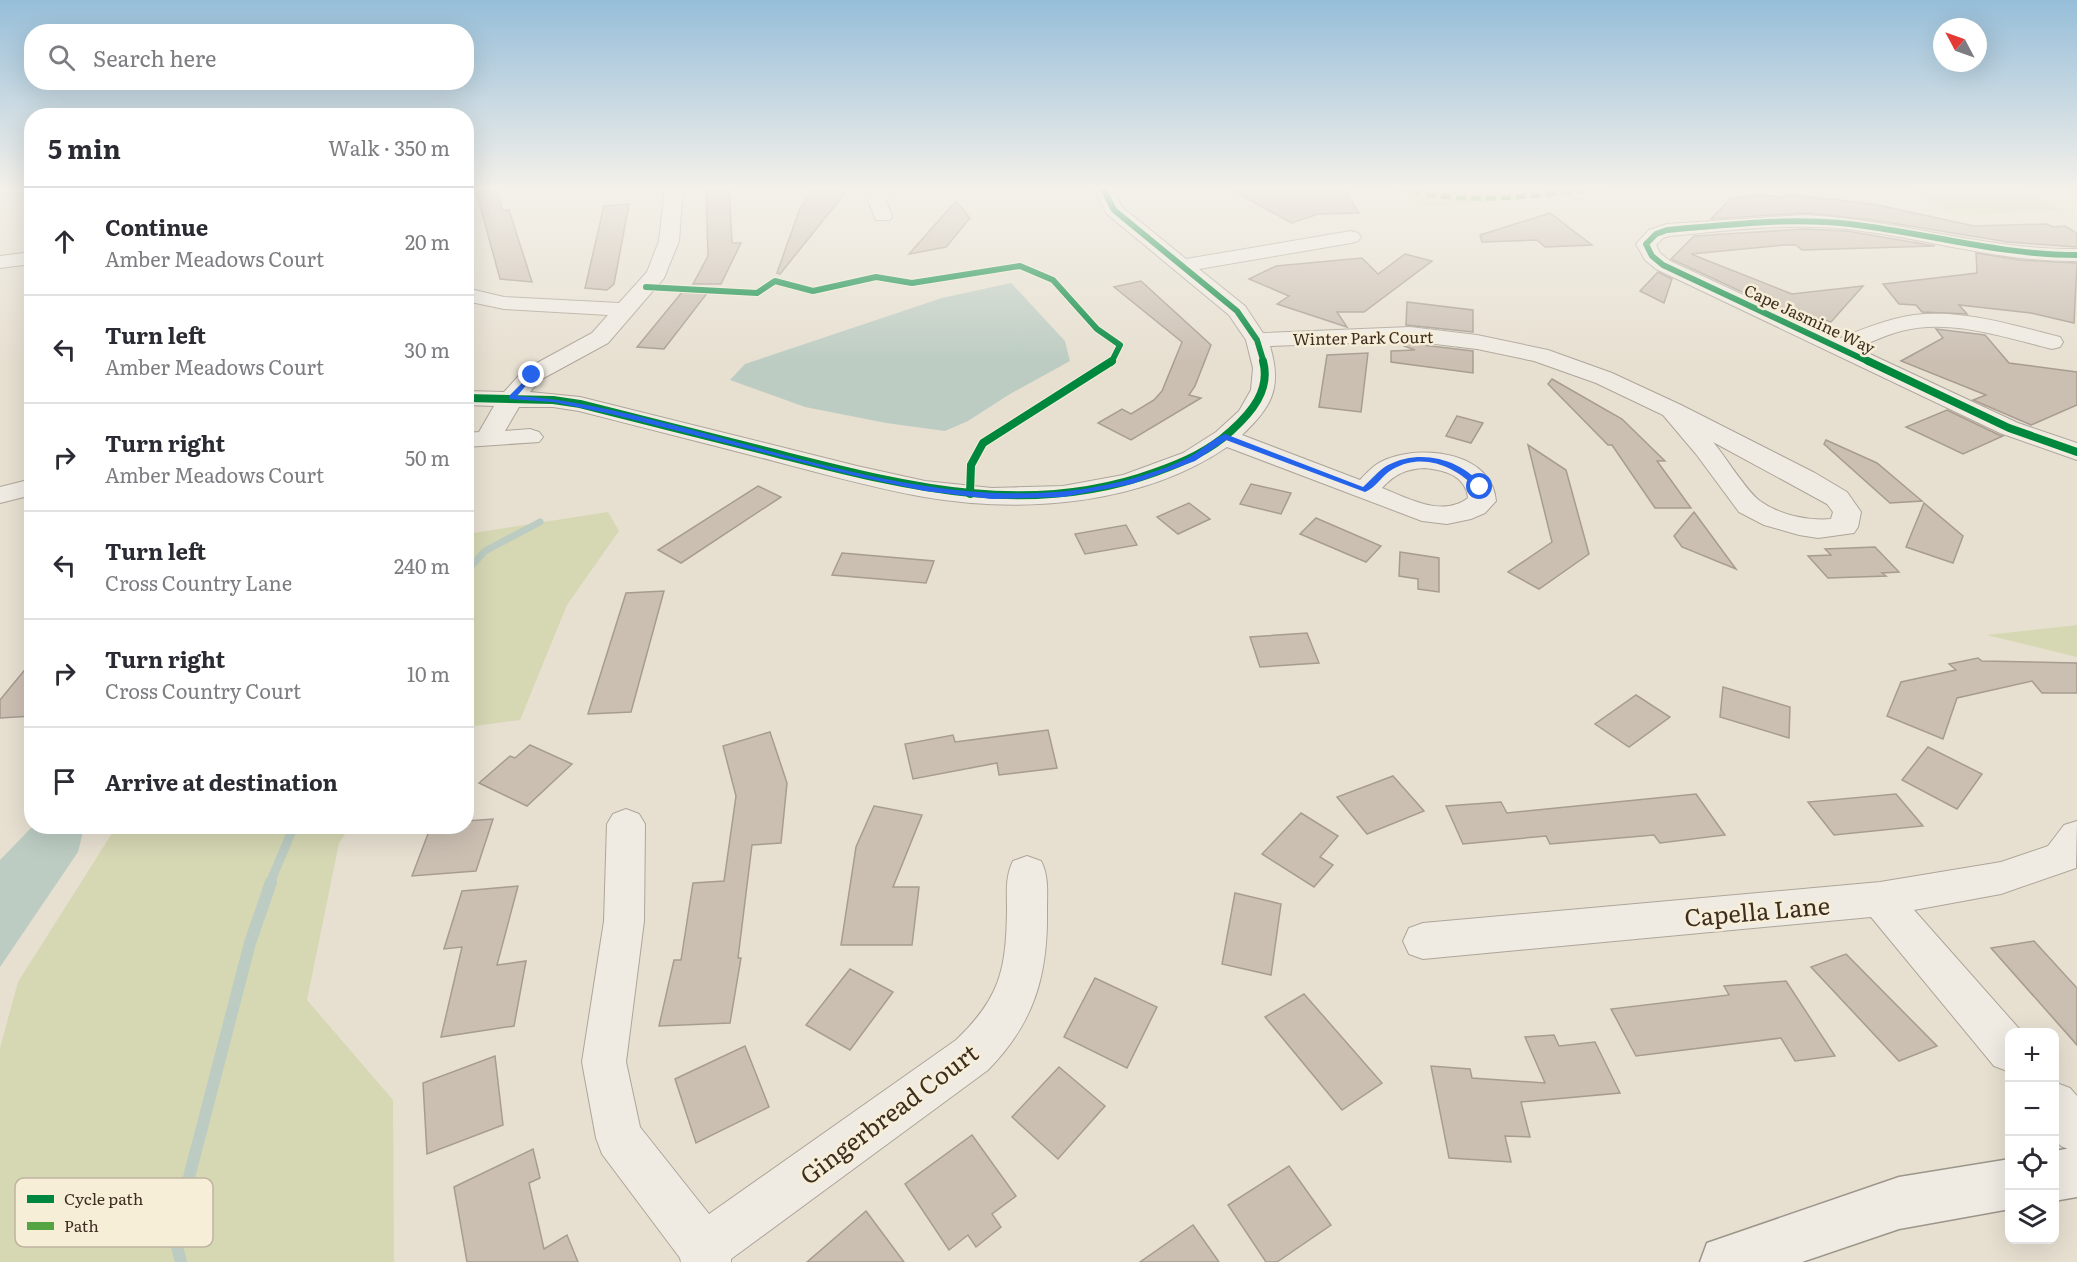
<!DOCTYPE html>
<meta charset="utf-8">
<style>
body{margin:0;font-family:Literata,serif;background:#f7f7f7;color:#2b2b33}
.controls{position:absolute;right:18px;bottom:18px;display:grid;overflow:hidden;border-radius:12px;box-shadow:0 6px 24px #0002}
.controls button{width:54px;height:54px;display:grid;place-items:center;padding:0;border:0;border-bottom:2px solid #e1e1e2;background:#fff;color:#2b2b33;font:30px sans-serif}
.compass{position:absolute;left:1933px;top:18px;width:54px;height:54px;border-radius:50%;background:#fff;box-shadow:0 6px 24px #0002;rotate:311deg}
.stop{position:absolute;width:18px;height:18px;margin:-14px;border:4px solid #2563eb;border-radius:50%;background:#fff}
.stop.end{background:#2563eb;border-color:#fff;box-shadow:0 2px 6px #0008}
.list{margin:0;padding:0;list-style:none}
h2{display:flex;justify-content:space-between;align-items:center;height:78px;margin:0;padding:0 24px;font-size:26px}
h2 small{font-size:20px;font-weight:400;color:#7c7c81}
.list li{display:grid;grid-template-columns:39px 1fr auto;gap:18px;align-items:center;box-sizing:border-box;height:108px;padding:0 24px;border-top:2px solid #e1e1e2}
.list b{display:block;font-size:22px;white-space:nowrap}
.list p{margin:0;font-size:20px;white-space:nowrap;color:#7c7c81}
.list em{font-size:20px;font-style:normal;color:#7c7c81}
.icon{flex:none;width:33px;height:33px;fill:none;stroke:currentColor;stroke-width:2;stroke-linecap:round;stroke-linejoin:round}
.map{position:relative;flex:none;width:2077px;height:1262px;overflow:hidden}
.search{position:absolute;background:#fff;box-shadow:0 6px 24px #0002;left:24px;top:24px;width:450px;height:66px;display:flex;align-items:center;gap:15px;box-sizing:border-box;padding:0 21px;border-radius:24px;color:#7c7c81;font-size:22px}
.panel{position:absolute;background:#fff;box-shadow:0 6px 24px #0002;left:24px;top:108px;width:450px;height:726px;border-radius:24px}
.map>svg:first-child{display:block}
.green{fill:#d6d7b3}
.water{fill:#bcccc2}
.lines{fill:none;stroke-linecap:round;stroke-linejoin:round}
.stream-far2{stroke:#bcccc2;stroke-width:7}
.stream-far1{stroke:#bcccc2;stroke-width:9}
.stream{stroke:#bcccc2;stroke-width:12}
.building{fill:#cbbfb2;stroke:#a89c90;stroke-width:1.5}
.street-casing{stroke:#ada599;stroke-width:2}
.secondary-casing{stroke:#9c958a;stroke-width:3}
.street{fill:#efebe3;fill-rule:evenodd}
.secondary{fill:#efebe3;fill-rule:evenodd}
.quiet{stroke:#54a441;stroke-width:5;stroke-dasharray:10 5;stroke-linecap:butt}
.cycleway-far1-casing{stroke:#f7eed8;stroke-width:8}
.cycleway-casing{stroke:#f7eed8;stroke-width:10}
.cycleway-far1{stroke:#00873e;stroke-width:6}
.cycleway{stroke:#00873e;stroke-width:8}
.route{fill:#2563eb}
.labels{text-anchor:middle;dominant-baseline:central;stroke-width:5;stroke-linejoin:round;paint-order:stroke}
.far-street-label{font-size:16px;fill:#3d2e20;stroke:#f7eed8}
.near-street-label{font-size:24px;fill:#3d2e20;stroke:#f7eed8}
.key{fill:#f7eed8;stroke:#bfb4a1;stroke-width:1.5}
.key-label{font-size:16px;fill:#3d2e20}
</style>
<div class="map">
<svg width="2077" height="1262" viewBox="0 0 2077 1262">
<rect width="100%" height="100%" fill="#e7e0d1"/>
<!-- green -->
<g class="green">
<path d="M1384,187H1667L1424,207Z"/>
<path d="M1903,187H2021L2062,210L1957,216Z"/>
<path d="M608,512L619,531L567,605L520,720L467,727V534Z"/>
<path d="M2077,625V657L1987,635Z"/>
<path d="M116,827H350L339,843L307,1000L393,1100L394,1262H0V1048L18,982Z"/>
</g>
<!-- water -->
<g class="water">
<path d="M1011,283L1065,341L1070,361L1010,394L968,421L945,431L886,423L805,407L730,380L745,364L942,298Z"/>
<path d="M32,827H84L78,852L0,967V860Z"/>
</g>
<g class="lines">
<!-- stream-far2 -->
<path class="stream-far2" d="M466,572L485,551L540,522"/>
<!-- stream-far1 -->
<path class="stream-far1" d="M270,883L294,826"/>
<!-- stream -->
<path class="stream" d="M181,1262L174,1235L250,943L271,882"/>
</g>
<!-- building -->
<g class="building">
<path d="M475,187H495L503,211L509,210L532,282L500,279Z"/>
<path d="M706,187H729L732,243H741L721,284H693L708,256Z"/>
<path d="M1226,187H1342L1359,213L1318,214L1292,223Z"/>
<path d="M814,190L845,193L780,274L777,273L800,208Z"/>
<path d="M1785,194L1873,204L1974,226L2047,224L2053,227L2065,226L2077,233V247L2008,242L1873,220L1804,213L1711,219L1731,198L1756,195L1787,197Z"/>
<path d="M956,201L970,218L946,247L909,254Z"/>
<path d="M629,204L614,284L607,290L585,288L604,206Z"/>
<path d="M1550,213L1592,245L1545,247L1537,240L1482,242L1480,235Z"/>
<path d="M1803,229L1847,231L1935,246L1802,250L1796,245H1784L1691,254L1792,294L1863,286L1831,322L1766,303L1671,259L1694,236Z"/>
<path d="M1976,253L2019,260L2077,263L2074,323L2031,313L1959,305L1967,314L1922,312L1916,305L1899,304L1883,284L1977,273Z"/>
<path d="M1405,254L1432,261L1364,312H1337L1347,327L1277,304L1289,296L1249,279L1276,266L1362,258L1378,274Z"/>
<path d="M1658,272L1672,279L1664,303L1640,291Z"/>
<path d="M1141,281L1211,345L1195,386L1189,395L1201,398L1131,440L1098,423L1122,409L1131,414L1154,400L1162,391L1182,342L1114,287Z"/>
<path d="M683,291L708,292L664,349L637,347Z"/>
<path d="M1407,302L1473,310V332L1406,325Z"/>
<path d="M1936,329L1985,335L2009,363L2077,372V405L2031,425L1973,400L1986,395L1901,361L1943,338Z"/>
<path d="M1405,343L1473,351V373L1391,362V351L1415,350L1404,346Z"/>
<path d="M1368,353L1361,412L1319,407L1327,355Z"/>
<path d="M1552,379L1622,419L1665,461H1657L1691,508H1655L1612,445H1608L1548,384Z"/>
<path d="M1947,410L1999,435L2003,436L1963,454L1906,427Z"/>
<path d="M1457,416L1483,423L1471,443L1446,436Z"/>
<path d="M1826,440L1877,463L1922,501L1890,503L1824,444Z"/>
<path d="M1528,445L1566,470L1589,554L1539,589L1508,572L1552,542Z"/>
<path d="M1251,484L1291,493L1281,514L1240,504Z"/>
<path d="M758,486L781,497L681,563L658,550Z"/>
<path d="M1189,503L1210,519L1178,534L1157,517Z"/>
<path d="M1924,503L1963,536L1953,563L1906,547Z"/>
<path d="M1694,512L1736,569L1682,547L1674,536Z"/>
<path d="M1316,518L1381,546L1366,562L1300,534Z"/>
<path d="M1126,525L1137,545L1085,554L1075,534Z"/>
<path d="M1875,547L1899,572L1882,573L1886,576L1828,578L1808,556L1831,555L1825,549Z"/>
<path d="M1400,552L1439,558V592L1418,589V579L1399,576Z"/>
<path d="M842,553L934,561L926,583L832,575Z"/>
<path d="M664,591L631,712L588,714L626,593Z"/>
<path d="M1307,633L1319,663L1260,667L1250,637Z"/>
<path d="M1978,658L1982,661L2077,663V693H2042L2032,681L1957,698L1943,739L1887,716L1901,682L1956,670L1949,664Z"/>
<path d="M32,661V716L0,718V700Z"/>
<path d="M1723,687L1790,707L1789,738L1720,717Z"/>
<path d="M1636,695L1670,717L1629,747L1595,724Z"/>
<path d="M1048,730L1057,768L999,775L997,763L913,779L905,744L953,735L955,742Z"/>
<path d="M770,732L787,783L781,843L752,845L738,958H741L730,1023L659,1026L674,960H681L693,883L724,881L736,796L723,746Z"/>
<path d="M530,745L572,764L527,806L479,783L510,756L515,758Z"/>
<path d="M1928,747L1982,774L1957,809L1902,780Z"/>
<path d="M1393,776L1424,811L1367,834L1337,797Z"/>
<path d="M1696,794L1725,835L1660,843L1654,835L1550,844L1546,836L1463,844L1446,806L1501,802L1507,813Z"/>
<path d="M1896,794L1923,826L1834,835L1808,802Z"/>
<path d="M874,806L922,815L893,887H919L912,945H841L856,847Z"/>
<path d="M1301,813L1338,836L1320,857L1333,865L1314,887L1262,854Z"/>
<path d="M493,819L476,871L412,876L431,826H466V821Z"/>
<path d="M518,886L497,965L526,961L514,1026L441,1037L462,947L444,949L462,891Z"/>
<path d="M1235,893L1281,904L1271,975L1222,964Z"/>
<path d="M2034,941L2077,988V1045L1991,948Z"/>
<path d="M1846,954L1937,1046L1899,1061L1811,967Z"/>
<path d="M850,969L893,992L850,1050L806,1025Z"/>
<path d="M1095,978L1157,1007L1127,1068L1064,1037Z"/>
<path d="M1786,981L1835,1056L1795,1061L1781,1038L1636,1056L1611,1009L1729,995L1724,986Z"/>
<path d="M1304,994L1382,1083L1342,1110L1265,1017Z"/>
<path d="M1554,1035L1559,1046L1595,1042L1620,1093L1521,1102L1530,1137L1505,1136L1511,1162L1449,1158L1431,1066L1470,1069L1472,1078L1545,1083L1525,1037Z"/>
<path d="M745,1046L769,1107L696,1143L675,1079Z"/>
<path d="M495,1056L503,1125L427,1154L423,1083Z"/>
<path d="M1059,1067L1105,1106L1058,1159L1012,1117Z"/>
<path d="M972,1135L1016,1196L992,1214L1001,1227L976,1247L968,1235L949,1250L905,1184Z"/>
<path d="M533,1149L540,1178L529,1183L544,1249L567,1235L578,1262H467L454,1187Z"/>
<path d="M1289,1166L1331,1225L1277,1262H1266L1228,1205Z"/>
<path d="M866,1211L904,1262H807Z"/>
<path d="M1193,1225L1219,1262H1140Z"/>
</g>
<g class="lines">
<defs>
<g id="street">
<path d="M665,187H683L679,241L664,278L608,343L540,380L530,392L580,397L857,466L925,481L992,488L1063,486L1123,475L1183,453L1216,432L1239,411L1251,390L1253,368L1246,340L1229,315L1107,214L1093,187H1111L1122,207L1186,259L1351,231L1358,233L1361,237L1358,241L1351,243L1199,269L1245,306L1263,333L1410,327L1477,335L1548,350L1612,373L1681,405L1815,473L1847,492L1861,512L1858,527L1854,533L1818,538L1799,535L1764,525L1739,512L1696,454L1663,415L1596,383L1534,361L1477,349L1410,341L1270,346C1282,387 1273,406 1242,435L1360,480C1369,470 1377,462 1390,458C1426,445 1492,453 1496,501L1485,513L1471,519L1447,524L1422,521L1227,447C1142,505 1024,514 924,497C874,488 823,474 774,461C709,444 644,428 579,411L553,407H519L505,431L530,429L539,432L543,437L539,442L466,447V433L479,432L494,406L466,405V391L504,392L524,370L592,333L608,315L504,309L466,301V288L504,297L619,303L647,272L659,241ZM1713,442L1827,504L1833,512L1831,519C1807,521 1780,515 1760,501C1747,492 1725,456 1713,442ZM1425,468C1445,470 1466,476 1468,498C1442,518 1408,498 1382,488C1395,474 1406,469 1425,468Z"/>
<path d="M877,187H897L886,201L892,216L890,220H876L868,201Z"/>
<path d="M1804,215C1896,219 1984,250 2077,249V261C1998,262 1925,238 1847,229C1788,223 1729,230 1670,236L1663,238L1656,245L1660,253L1670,261L1838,339C1863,329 1887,319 1914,315C1962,309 2013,325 2060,337L2063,342L2060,347L2052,349C2004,337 1950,318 1901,331C1886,335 1871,342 1857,348L2018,423L2077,443V460L2000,433L1656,269L1645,260L1636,244L1649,230L1667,224Z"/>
<path d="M32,252V264L0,268V256Z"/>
<path d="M32,479V495L0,503V487Z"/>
<path d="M626,809L639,814L645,824L644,921L626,1062L640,1127L709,1214L956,1040C1000,998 1006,970 1007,911C1007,893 1005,877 1013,861L1027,856L1041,861C1049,876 1047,893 1047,910C1048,976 1034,1023 988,1070L731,1259V1262H681L680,1258L602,1154L596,1138L582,1062L604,921L607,824L613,814Z"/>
<path d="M2077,821L2076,868L2001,894L1914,910L2022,1032H2010V1072L1994,1066L1871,917L1423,959L1409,954L1403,941L1409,928L1423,923L1880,882L2001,862L2048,846L2064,825Z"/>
<path d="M2054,1082L2070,1088L2077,1096V1153L2061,1146L2054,1139Z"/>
</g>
<g id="secondary">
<path d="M2077,1147V1197L2054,1201V1151Z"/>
<path d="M2010,1159V1209L1899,1229L1802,1262H1700L1707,1243L1899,1177Z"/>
</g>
</defs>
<!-- street casing -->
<use href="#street" class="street-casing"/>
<!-- secondary casing -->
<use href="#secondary" class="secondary-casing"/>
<!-- street -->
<use href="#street" class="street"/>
<!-- secondary -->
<use href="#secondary" class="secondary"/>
<!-- quiet -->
<path class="quiet" d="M1397,187C1466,208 1539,195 1609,187"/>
<defs>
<g id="cycleway-far1">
<path d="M1102,187L1114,210L1237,311L1257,340L1264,363"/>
<path d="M646,287L757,293L775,281L813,291L876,277L912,283L1020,266L1053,280L1097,329L1120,345L1111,363"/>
<path d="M1871,363L1663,265L1652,256L1646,244L1656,234L1667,230C1728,225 1789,217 1850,224C1927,233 1999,255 2077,255"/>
</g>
<g id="cycleway">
<path d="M1868,361L2009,428L2077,452"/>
<path d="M466,398L553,400L580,404C646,421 712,437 778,454C905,486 1028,519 1156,472C1184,462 1209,451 1231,431C1251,413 1271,390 1263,361"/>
<path d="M970,494L971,465L983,443L1112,361"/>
</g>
</defs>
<!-- cycleway-far1 casing -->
<use href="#cycleway-far1" class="cycleway-far1-casing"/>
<!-- cycleway casing -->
<use href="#cycleway" class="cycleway-casing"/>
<!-- cycleway-far1 -->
<use href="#cycleway-far1" class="cycleway-far1"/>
<!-- cycleway -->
<use href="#cycleway" class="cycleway"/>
</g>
<!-- sky -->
<linearGradient id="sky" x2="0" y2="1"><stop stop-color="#96bed9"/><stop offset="0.52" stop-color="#f4f1ea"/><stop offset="1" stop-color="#f4f1ea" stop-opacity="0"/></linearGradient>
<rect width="2077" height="363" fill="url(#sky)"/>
<!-- route -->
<path class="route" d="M532,373L535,375L517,396C569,399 618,411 669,424C815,461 975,520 1127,480C1145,475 1174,466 1191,456C1202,450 1212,439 1225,434L1363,487C1371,480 1379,470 1388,465C1421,448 1461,459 1484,487L1477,489C1455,466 1423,452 1393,469C1382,475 1376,488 1365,492L1226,440L1195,461L1132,484L1063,497L992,499L925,491L856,476L611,414L553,402L509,399V396Z"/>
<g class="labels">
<!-- far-street labels -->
<g class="far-street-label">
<text transform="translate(1810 318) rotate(25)">Cape Jasmine Way</text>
<text transform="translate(1363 337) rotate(-1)">Winter Park Court</text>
</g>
<!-- near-street labels -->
<g class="near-street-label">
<text transform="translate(1757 910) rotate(-5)">Capella Lane</text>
<text transform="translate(888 1113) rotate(-37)">Gingerbread Court</text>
</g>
</g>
<!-- legend -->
<rect x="15" y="1178" width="198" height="69" rx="9" class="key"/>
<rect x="27" y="1195" width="27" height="8" fill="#00873e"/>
<rect x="27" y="1222" width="27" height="8" fill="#54a441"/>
<g class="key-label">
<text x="64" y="1205">Cycle path</text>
<text x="64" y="1232">Path</text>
</g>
</svg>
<div class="controls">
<button>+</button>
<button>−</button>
<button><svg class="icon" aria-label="locate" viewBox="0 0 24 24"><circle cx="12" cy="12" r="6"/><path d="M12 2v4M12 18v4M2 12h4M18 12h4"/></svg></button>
<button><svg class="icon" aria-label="layers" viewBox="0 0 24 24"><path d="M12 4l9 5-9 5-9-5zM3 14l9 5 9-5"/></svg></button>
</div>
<svg class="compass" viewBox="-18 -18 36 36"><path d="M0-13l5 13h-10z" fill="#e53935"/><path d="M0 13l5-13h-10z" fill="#7c7c81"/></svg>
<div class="stop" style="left:1480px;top:487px"></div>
<div class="stop end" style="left:532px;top:375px"></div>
<div class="search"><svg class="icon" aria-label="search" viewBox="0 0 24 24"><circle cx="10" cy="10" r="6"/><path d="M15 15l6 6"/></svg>Search here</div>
<section class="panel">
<h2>5 min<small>Walk · 350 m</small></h2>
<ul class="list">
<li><svg class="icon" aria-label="ahead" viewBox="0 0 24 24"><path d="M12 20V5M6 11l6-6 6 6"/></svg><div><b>Continue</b><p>Amber Meadows Court</p></div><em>20 m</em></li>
<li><svg class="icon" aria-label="left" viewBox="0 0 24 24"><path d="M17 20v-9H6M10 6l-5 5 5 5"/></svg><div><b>Turn left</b><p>Amber Meadows Court</p></div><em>30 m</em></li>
<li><svg class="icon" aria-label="right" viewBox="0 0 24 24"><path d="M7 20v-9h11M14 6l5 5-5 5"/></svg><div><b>Turn right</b><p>Amber Meadows Court</p></div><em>50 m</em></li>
<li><svg class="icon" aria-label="left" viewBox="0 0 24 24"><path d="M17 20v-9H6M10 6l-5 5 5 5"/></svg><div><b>Turn left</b><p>Cross Country Lane</p></div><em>240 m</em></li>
<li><svg class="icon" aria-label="right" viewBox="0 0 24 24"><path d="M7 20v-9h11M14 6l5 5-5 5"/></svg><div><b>Turn right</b><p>Cross Country Court</p></div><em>10 m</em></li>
<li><svg class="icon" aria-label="arrive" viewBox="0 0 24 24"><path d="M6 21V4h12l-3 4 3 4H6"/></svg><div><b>Arrive at destination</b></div></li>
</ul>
</section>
</div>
